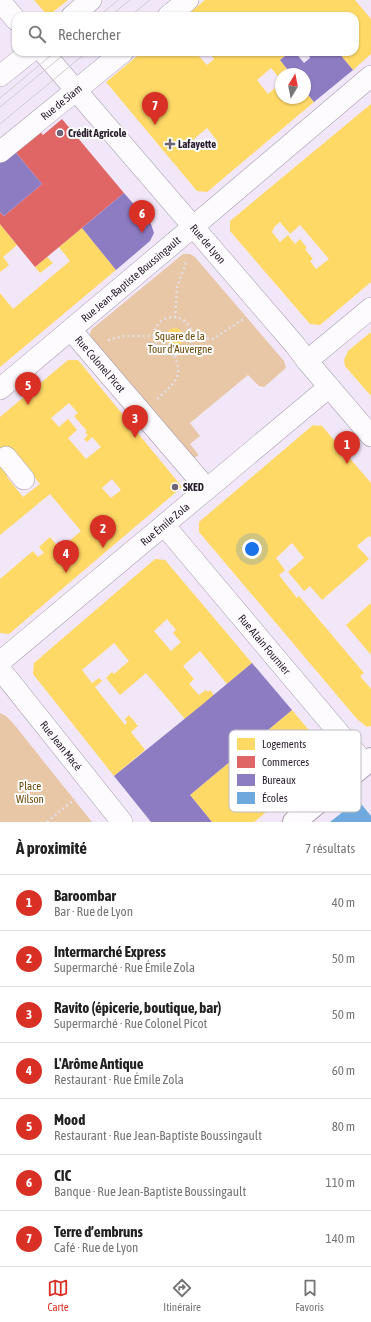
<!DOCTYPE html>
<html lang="fr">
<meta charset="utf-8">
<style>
body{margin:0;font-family:"Asap Condensed",sans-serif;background:#f2f2f2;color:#222}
.compass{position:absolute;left:275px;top:68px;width:36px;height:36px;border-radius:50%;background:#fff;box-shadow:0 1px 3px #0004;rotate:10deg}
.you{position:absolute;left:252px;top:549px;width:14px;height:14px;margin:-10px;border:3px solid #fff;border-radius:50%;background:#1a73e8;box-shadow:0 0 0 6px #1a73e833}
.badge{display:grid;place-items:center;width:26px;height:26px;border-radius:50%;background:#d93025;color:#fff;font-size:13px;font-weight:700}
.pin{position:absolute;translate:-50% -33px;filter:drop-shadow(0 1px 2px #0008)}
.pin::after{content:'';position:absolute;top:21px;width:14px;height:12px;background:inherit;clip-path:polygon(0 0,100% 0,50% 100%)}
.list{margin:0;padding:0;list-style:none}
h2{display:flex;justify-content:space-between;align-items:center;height:52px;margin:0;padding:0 16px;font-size:17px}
h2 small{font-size:13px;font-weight:400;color:#767676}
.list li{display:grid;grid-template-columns:26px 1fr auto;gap:12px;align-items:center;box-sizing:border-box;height:56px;padding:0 16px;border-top:1px solid #e0e0e0}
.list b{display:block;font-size:15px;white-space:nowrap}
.list p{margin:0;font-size:13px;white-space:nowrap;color:#767676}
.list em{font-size:13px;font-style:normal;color:#767676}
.icon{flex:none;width:22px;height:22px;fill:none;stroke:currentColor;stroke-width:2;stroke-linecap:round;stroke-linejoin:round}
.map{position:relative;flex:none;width:371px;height:822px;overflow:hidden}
.search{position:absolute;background:#fff;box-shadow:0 1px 3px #0004;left:12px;right:12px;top:12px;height:44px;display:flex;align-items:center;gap:10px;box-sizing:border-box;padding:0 14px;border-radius:12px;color:#767676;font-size:15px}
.sheet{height:444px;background:#fff}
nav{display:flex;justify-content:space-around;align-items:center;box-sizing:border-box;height:56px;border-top:1px solid #e0e0e0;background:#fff;font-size:11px;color:#767676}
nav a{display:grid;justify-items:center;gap:2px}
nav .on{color:#d93025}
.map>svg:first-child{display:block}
.green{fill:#e8c7a7}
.homes{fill:#ffd966;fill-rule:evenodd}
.shops{fill:#e06666}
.offices{fill:#8e7cc3}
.schools{fill:#6fa8dc}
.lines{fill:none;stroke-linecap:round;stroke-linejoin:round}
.minor-casing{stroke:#a89dad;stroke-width:22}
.major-casing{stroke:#a89dad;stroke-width:24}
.path{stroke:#e2dee4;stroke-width:2.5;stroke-dasharray:2 3;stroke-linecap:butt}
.minor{stroke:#fdfbfe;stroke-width:21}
.major{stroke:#fdfbfe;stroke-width:22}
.tram{stroke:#d0cdd1;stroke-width:1}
.poi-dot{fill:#6f6374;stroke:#fff;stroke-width:1.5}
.labels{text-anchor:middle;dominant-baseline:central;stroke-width:4;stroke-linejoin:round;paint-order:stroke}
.street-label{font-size:11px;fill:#281c2d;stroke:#fff}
.poi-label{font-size:11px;font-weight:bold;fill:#281c2d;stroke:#fff;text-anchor:start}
.park-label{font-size:11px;fill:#6d4909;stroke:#fff}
.key{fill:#fff;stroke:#bebbc0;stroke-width:1}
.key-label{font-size:11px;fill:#281c2d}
</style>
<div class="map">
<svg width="371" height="822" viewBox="0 0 371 822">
<rect width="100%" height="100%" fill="#f2e7f8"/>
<!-- green -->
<g class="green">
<path d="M183,254H190L195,257L284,361L286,368L264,387L259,386L248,375L190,423L200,436L190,444L198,454V456L193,458L90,338V333L92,329Z"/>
<path d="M0,713L6,716L13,723L92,822H0Z"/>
</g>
<!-- homes -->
<g class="homes">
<path d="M34,0H68L48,16Z"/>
<path d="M205,0H355L371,19V54L353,70L338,52H355V16H186Z"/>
<path d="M142,52H199L197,54L207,65L214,59L209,52H290L280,60L291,74H281V80L271,68L257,80L268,94L281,83V98H305V91L314,102L207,192L197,191L106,82ZM207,128L218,142L209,149H203L194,139Z"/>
<path d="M371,104V282L320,325L310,324L230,231V221ZM280,222L290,234L300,225L329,259L316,269L310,261L313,259L305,249L307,248L300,239L295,244L288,235L280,242L272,232L275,226Z"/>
<path d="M0,224L17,245L3,257L9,265L0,272Z"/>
<path d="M82,228L116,270L0,367V293L13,309L70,261L59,247Z"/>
<path d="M47,257L53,263L40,273L35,267Z"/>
<circle cx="175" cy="337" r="9"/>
<path d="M371,332V396L345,366L344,360L348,351Z"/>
<path d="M68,360H78L182,487L9,634L0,633V579L33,551L38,557L44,553L39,547L50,537L60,549L81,531L50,494L0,535V417ZM69,403L78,413L74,416L87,431L85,432L88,435L84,439L87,442L92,437L101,447L86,459L68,438L77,430L68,419L59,427L51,418ZM13,451L40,484L23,497L7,477ZM112,479L121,490L111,498L102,488Z"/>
<path d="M313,425L322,426L371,483V538L369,536L357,546L369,559L322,600L310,586L304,591L288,572L304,558L292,543L276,558L285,570L279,575L297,598L299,596L364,673L360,676L371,689V726L367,727L357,719L199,532V522Z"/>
<path d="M155,559L165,560L252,663L227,684L200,651L183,666L194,679L189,684L199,695L206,690L208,692L210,690L214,695L185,719L146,673L120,695L106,678L112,672L114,674L129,661L114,643L82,670L92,683L99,678L102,681L95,687L125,725L127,722L125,719L129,715L138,726L131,732L145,750L114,776L33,674L34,663ZM167,619L176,630L173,633L181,642L171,651L154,631Z"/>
<path d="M371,603V655L346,625Z"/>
<path d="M292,710L328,753V762L254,822H212L190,795ZM270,735L287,754L274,765L258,745Z"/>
</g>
<!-- shops -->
<path class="shops" d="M62,119L124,193L35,267L0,224V212L4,216L42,184L12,148L36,127L43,135Z"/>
<!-- offices -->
<g class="offices">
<path d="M290,52H295L304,63L310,58L309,55L312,53L313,55L316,53L315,52H338L353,70L314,102L305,91V74H291L280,60Z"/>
<path d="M12,148L42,184L4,216L0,212V158Z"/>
<path d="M124,193L151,224L154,233L150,241L116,270L82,228Z"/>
<path d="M252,663L292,710L190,795L212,822H151L114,776L198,708Z"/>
</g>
<!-- schools -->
<path class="schools" d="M358,800L371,816V822H330Z"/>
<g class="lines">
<defs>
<g id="minor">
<path d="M0,1L16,20"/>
<path d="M72,16L91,0"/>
<path d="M168,16L188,0"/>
<path id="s1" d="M43,52L295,345L307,361L371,436"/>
<path d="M0,76L30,52"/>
<path id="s2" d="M0,152L123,52"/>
<path id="s3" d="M71,330L207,489"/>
<path d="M307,361L371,308"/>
<path id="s4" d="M0,389L213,210L371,76"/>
<path d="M6,457L24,479"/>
<path id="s5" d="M164,525L365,764"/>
<path id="s6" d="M0,662L329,387"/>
<path id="s7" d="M0,669L122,822"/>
</g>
<path id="major" d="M294,822L371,759"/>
</defs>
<!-- minor casing -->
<use href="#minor" class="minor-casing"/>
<!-- major casing -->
<use href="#major" class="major-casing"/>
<!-- path -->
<g class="path">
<circle cx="173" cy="336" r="19"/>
<path d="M175,318L177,287L187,260"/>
<path d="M192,336L213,339L245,318"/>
<path d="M108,340L124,336H155"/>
<path d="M157,399C172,385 185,378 174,355"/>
<path d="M47,822L76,798"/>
</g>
<!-- minor -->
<use href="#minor" class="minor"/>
<!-- major -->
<use href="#major" class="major"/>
<!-- tram -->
<g class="tram">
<path d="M99,16L118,0"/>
<path d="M110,16L130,0"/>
<path d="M130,16L150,0"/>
<path d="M0,98L55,52"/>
<path d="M0,107L67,52"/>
<path d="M0,124L87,52"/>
</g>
</g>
<!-- markers -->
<g class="poi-dot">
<circle cx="60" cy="133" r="4"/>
<path d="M168 138h4v4h4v4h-4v4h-4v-4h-4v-4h4z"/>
<circle cx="175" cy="487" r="4"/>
</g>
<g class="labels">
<!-- street labels -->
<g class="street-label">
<text stroke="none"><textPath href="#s2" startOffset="79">Rue de Siam</textPath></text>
<text stroke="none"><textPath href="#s1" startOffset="253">Rue de Lyon</textPath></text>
<text stroke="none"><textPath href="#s4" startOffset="171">Rue Jean-Baptiste Boussingault</textPath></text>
<text stroke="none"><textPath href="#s3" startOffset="45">Rue Colonel Picot</textPath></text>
<text stroke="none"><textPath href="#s6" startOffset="215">Rue Émile Zola</textPath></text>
<text stroke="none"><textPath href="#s5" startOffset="156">Rue Alain Fournier</textPath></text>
<text stroke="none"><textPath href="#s7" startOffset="98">Rue Jean Macé</textPath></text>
</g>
<!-- poi labels -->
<g class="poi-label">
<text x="68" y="133">Crédit Agricole</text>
<text x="178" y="144">Lafayette</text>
<text x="183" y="487">SKED</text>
</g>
<!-- park labels -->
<g class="park-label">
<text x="180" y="336">Square de la<tspan x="180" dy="13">Tour d'Auvergne</tspan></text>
<text x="30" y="786">Place<tspan x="30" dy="13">Wilson</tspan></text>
</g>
</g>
<!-- legend -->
<rect x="229" y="730" width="132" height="82" rx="6" class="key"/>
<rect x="237" y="738" width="18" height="12" fill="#ffd966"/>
<rect x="237" y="756" width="18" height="12" fill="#e06666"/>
<rect x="237" y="774" width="18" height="12" fill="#8e7cc3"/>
<rect x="237" y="792" width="18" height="12" fill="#6fa8dc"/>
<g class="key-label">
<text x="262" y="748">Logements</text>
<text x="262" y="766">Commerces</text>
<text x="262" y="784">Bureaux</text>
<text x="262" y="802">Écoles</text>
</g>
</svg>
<svg class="compass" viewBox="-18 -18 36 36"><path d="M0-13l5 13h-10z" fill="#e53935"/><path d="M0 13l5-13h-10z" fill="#767676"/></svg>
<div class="you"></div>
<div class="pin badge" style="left:347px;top:464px">1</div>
<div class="pin badge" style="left:103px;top:548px">2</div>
<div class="pin badge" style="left:135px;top:438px">3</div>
<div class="pin badge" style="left:66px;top:573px">4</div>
<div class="pin badge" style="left:28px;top:405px">5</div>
<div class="pin badge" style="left:142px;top:233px">6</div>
<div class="pin badge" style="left:155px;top:125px">7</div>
<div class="search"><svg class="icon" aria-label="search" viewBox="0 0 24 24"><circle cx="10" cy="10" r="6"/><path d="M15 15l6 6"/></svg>Rechercher</div>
</div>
<section class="sheet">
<h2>À proximité<small>7 résultats</small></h2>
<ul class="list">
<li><span class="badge">1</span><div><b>Baroombar</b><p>Bar · Rue de Lyon</p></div><em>40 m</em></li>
<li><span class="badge">2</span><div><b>Intermarché Express</b><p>Supermarché · Rue Émile Zola</p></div><em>50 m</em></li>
<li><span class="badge">3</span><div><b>Ravito (épicerie, boutique, bar)</b><p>Supermarché · Rue Colonel Picot</p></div><em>50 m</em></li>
<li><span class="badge">4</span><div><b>L'Arôme Antique</b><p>Restaurant · Rue Émile Zola</p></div><em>60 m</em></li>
<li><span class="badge">5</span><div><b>Mood</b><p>Restaurant · Rue Jean-Baptiste Boussingault</p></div><em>80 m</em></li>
<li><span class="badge">6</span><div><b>CIC</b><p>Banque · Rue Jean-Baptiste Boussingault</p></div><em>110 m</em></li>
<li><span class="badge">7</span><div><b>Terre d’embruns</b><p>Café · Rue de Lyon</p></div><em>140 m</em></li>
</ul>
</section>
<nav>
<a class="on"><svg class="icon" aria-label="map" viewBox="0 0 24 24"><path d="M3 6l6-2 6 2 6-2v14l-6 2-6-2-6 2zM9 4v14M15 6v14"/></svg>Carte</a>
<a><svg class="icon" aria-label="directions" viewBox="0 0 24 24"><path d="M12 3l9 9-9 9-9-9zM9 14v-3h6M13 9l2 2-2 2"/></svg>Itinéraire</a>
<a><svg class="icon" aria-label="saved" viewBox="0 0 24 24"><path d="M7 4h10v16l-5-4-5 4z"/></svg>Favoris</a>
</nav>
